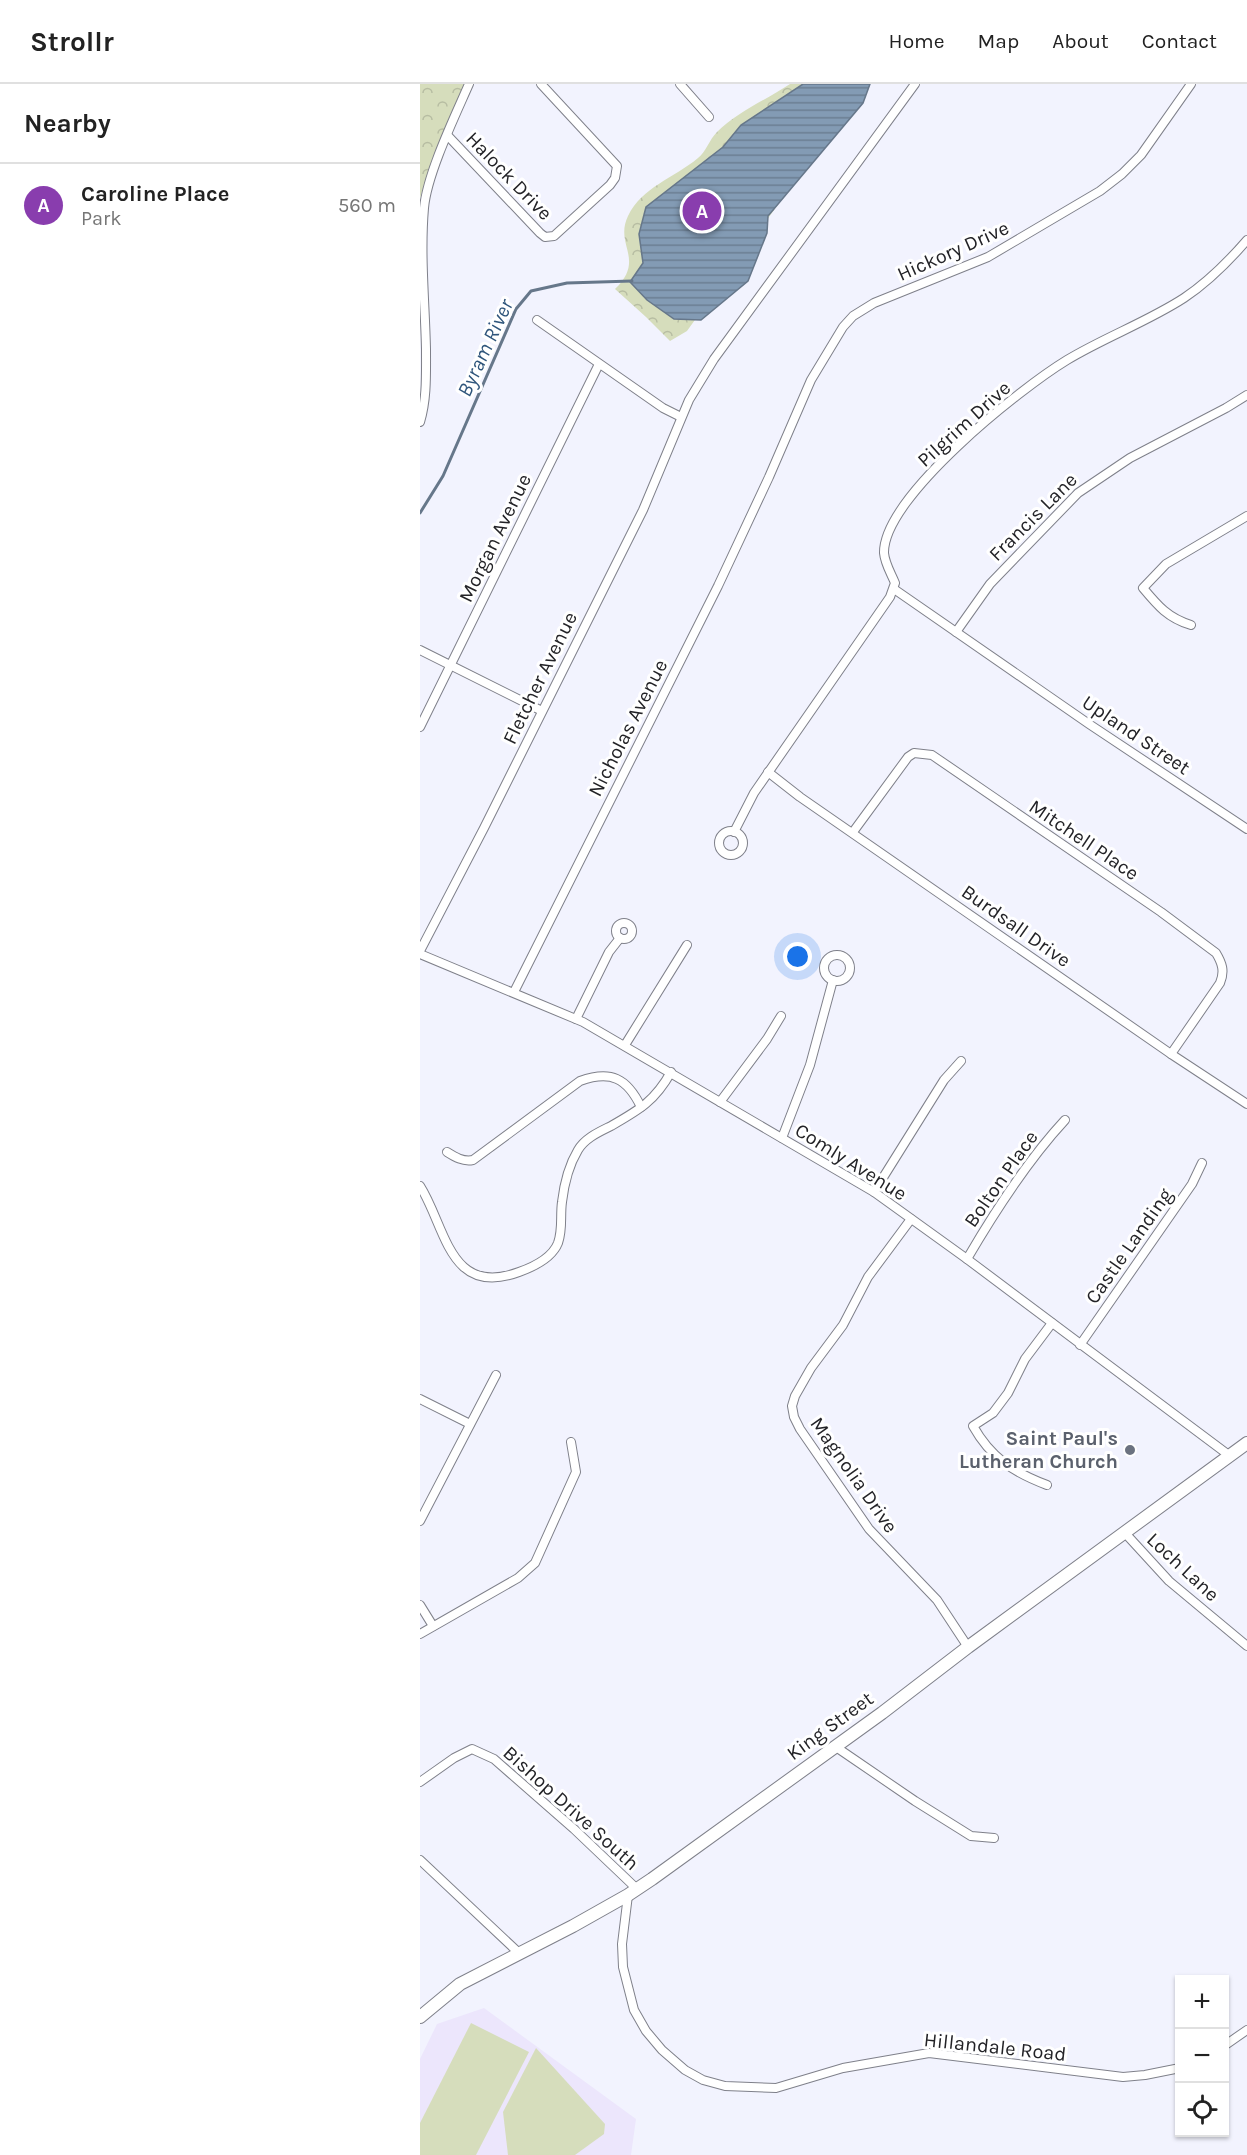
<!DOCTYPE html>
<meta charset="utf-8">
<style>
body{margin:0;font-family:Karla,sans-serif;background:#f6f6f6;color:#222}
.controls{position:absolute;right:18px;bottom:18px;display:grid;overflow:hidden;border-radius:0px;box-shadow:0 2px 4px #0004}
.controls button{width:54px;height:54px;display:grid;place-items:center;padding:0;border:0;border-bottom:2px solid #e0e0e0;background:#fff;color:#222;font:30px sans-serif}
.you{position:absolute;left:378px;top:873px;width:21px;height:21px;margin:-15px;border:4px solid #fff;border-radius:50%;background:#1a73e8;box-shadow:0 0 0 9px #1a73e833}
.badge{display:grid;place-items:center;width:39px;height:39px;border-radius:50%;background:#893dae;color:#fff;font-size:20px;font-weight:700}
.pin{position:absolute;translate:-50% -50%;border:3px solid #fff;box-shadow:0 2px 6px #0006}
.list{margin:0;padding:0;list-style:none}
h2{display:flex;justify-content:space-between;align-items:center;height:78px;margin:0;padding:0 24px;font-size:26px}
h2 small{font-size:20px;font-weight:400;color:#767676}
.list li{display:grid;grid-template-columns:39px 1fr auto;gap:18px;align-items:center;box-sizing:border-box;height:84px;padding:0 24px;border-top:2px solid #e0e0e0}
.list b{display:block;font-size:22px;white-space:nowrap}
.list p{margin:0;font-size:20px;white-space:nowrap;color:#767676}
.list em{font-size:20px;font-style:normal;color:#767676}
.icon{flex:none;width:33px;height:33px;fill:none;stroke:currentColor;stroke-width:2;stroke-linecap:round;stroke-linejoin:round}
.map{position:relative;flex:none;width:827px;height:2071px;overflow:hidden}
header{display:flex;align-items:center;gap:36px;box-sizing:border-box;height:84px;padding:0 30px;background:#fff;border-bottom:2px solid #e0e0e0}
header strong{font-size:28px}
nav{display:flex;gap:33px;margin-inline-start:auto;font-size:21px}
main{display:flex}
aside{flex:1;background:#fff}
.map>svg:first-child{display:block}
.education{fill:#ece6fc}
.park{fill:url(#park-crowns)}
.pitch{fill:#d6ddbc}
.water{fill:url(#water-rules);stroke:#66778a;stroke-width:1.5}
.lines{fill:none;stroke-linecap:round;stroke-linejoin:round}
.stream{stroke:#66778a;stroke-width:3}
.street-casing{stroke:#7f808a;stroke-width:10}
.secondary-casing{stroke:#7f808a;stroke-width:14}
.street{stroke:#fff;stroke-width:8}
.secondary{stroke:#fff;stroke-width:12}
.worship-dot{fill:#6b7280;stroke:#fff;stroke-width:2}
.labels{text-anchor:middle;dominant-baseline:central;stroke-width:6;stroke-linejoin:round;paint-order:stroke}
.street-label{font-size:20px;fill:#232327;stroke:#fff}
.worship-label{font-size:20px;font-weight:bold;fill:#5b616d;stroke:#fff;text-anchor:end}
.water-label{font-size:21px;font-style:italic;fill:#2f557b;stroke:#fff}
</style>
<header>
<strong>Strollr</strong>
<nav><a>Home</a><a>Map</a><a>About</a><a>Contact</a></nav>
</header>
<main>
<aside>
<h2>Nearby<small></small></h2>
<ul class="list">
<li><span class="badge">A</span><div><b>Caroline Place</b><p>Park</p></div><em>560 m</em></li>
</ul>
</aside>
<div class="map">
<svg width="827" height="2071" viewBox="0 0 827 2071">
<defs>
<pattern id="park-crowns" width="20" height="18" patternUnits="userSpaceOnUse" patternTransform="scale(1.5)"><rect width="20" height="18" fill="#d6ddbc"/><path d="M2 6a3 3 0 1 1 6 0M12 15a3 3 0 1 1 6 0" fill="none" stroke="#b7bda2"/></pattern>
<pattern id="water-rules" width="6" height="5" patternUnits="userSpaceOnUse" patternTransform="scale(1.5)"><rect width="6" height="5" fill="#839bb4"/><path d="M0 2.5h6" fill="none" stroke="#6b7e92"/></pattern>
</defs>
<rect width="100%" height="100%" fill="#f2f3fe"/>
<!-- education -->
<path class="education" d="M64,1924L216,2035L211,2071H0V1975L17,1940Z"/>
<!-- park -->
<g class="park">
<path d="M0,0H44L9,85L0,114Z"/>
<path d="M370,0H449L426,26L267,247L250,257L226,233L195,205C226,175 194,161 208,132C222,103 254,94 278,74C286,68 289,56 297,48C317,28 346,16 370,0Z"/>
</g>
<!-- pitch -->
<g class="pitch">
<path d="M51,1939L109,1968L56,2071H0V2039Z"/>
<path d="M116,1964L185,2040L184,2050L155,2071H88L83,2028Z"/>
</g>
<!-- water -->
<path class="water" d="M383,0H450L443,19L348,132L347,149L328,197L281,236L254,235L227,216L210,198L223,179L219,150L226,123L303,63L321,41Z"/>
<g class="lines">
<!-- stream -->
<path class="stream" d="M0,429L23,392L96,225L111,207L147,199L212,197"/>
<defs>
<g id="street">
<path d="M260,0L289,33"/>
<path d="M28,52L120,149L125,153L134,152L190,101L195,94L197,82L121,0"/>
<path d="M117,236L243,324L261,333"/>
<path d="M0,338C7,315 6,290 6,265C5,219 0,171 4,124C7,90 35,32 49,0"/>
<path d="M474,505L669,640L827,745"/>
<path d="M771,541C748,534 738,522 723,504L746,480L827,432"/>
<path d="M536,548L570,500L658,409L710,374L806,324L827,311"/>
<path d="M0,566L122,627"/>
<path d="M0,643L179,280"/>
<path d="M348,688L380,713L751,970L827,1020"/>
<circle cx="311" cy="759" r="12"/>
<path d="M314,748L334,709L470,513L475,499C471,489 465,480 464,469C463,413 601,304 647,276C685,253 727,238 764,214C788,198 808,178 827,156"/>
<path d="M433,748L488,673L494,669L512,671L741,828L796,869C802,879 805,887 800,899L751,970"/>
<circle cx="204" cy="847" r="8"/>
<path d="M0,867L64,744L223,426L269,316L294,275L495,0"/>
<path d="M0,870L163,938L454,1108L547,1175L810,1372"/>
<circle cx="417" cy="884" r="13"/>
<path d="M94,908L298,502L349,393L391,296L423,243L433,232L454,219L568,173L680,107L702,90L721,71L771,0"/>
<path d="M156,935L189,868L200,854"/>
<path d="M205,961L267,861"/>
<path d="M300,1018L347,955L361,932"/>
<path d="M362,1054L390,981L413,896"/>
<path d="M27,1068C35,1073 43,1078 53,1076L160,997C191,986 207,994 221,1023"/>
<path d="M0,1102C26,1143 29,1214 99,1188C113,1183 132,1174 138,1159C143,1145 140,1132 142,1118C144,1101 149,1081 158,1066C165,1054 179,1048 191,1042C219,1026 235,1017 251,988"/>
<path d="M454,1108L524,996L541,977"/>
<path d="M491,1135L448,1193L423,1241L391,1284L375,1312L372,1322L374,1333L380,1345L449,1445L517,1516L548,1563"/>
<path d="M547,1175C575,1127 607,1077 645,1036"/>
<path d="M660,1261L772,1100L782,1079"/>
<path d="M0,1315L50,1340"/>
<path d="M627,1401C593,1388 571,1374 553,1342L573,1329L588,1309L605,1275L632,1239"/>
<path d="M0,1437L76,1291"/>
<path d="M705,1449L749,1497L827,1562"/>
<path d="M0,1521L13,1542"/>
<path d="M0,1550L98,1494L115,1479L156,1388L151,1358"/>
<path d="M416,1663L495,1717L551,1752L574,1754"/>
<path d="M0,1698L34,1674L52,1665L74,1675L154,1745L217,1805"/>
<path d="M0,1776L100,1870"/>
<path d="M208,1811L202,1860L203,1883L214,1926L226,1947L242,1966L265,1986L283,1996L305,2002L356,2004L423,1984L509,1969L703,1993L725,1991L760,1984"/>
<path d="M804,1962L827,1946"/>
</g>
<path id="secondary" d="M0,1933L40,1900L153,1842L208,1811L232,1795L462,1629L548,1563L827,1359"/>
</defs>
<!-- street casing -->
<use href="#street" class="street-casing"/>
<!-- secondary casing -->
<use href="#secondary" class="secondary-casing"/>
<!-- street -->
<use href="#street" class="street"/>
<!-- secondary -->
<use href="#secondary" class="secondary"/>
</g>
<!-- markers -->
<circle class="worship-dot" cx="710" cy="1366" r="6"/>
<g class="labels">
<!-- street labels -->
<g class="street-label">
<text transform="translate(89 92) rotate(46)">Halock Drive</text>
<text transform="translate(533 167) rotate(-24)">Hickory Drive</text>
<text transform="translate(544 340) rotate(-42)">Pilgrim Drive</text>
<text transform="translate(613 433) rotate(-45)">Francis Lane</text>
<text transform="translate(75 454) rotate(-64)">Morgan Avenue</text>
<text transform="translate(120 594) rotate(-64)">Fletcher Avenue</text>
<text transform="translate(208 644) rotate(-63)">Nicholas Avenue</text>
<text transform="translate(716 651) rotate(34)">Upland Street</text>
<text transform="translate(664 756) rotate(34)">Mitchell Place</text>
<text transform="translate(596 842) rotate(35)">Burdsall Drive</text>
<text transform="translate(431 1078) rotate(32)">Comly Avenue</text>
<text transform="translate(581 1095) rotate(-55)">Bolton Place</text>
<text transform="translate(709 1162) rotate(-55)">Castle Landing</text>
<text transform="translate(434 1391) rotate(55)">Magnolia Drive</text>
<text transform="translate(763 1483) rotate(43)">Loch Lane</text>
<text transform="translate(410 1642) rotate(-36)">King Street</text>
<text transform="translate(151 1724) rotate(42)">Bishop Drive South</text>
<text transform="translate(575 1963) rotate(6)">Hillandale Road</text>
</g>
<!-- worship labels -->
<g class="worship-label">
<text x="698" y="1354">Saint Paul's<tspan x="698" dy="23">Lutheran Church</tspan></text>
</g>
<!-- water labels -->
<g class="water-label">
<text transform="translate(65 264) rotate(-65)">Byram River</text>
</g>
</g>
</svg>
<div class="controls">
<button>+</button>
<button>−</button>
<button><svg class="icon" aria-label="locate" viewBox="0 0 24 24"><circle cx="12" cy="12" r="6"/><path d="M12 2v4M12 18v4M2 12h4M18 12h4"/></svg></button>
</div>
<div class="you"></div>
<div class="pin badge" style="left:282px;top:127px">A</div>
</div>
</main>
